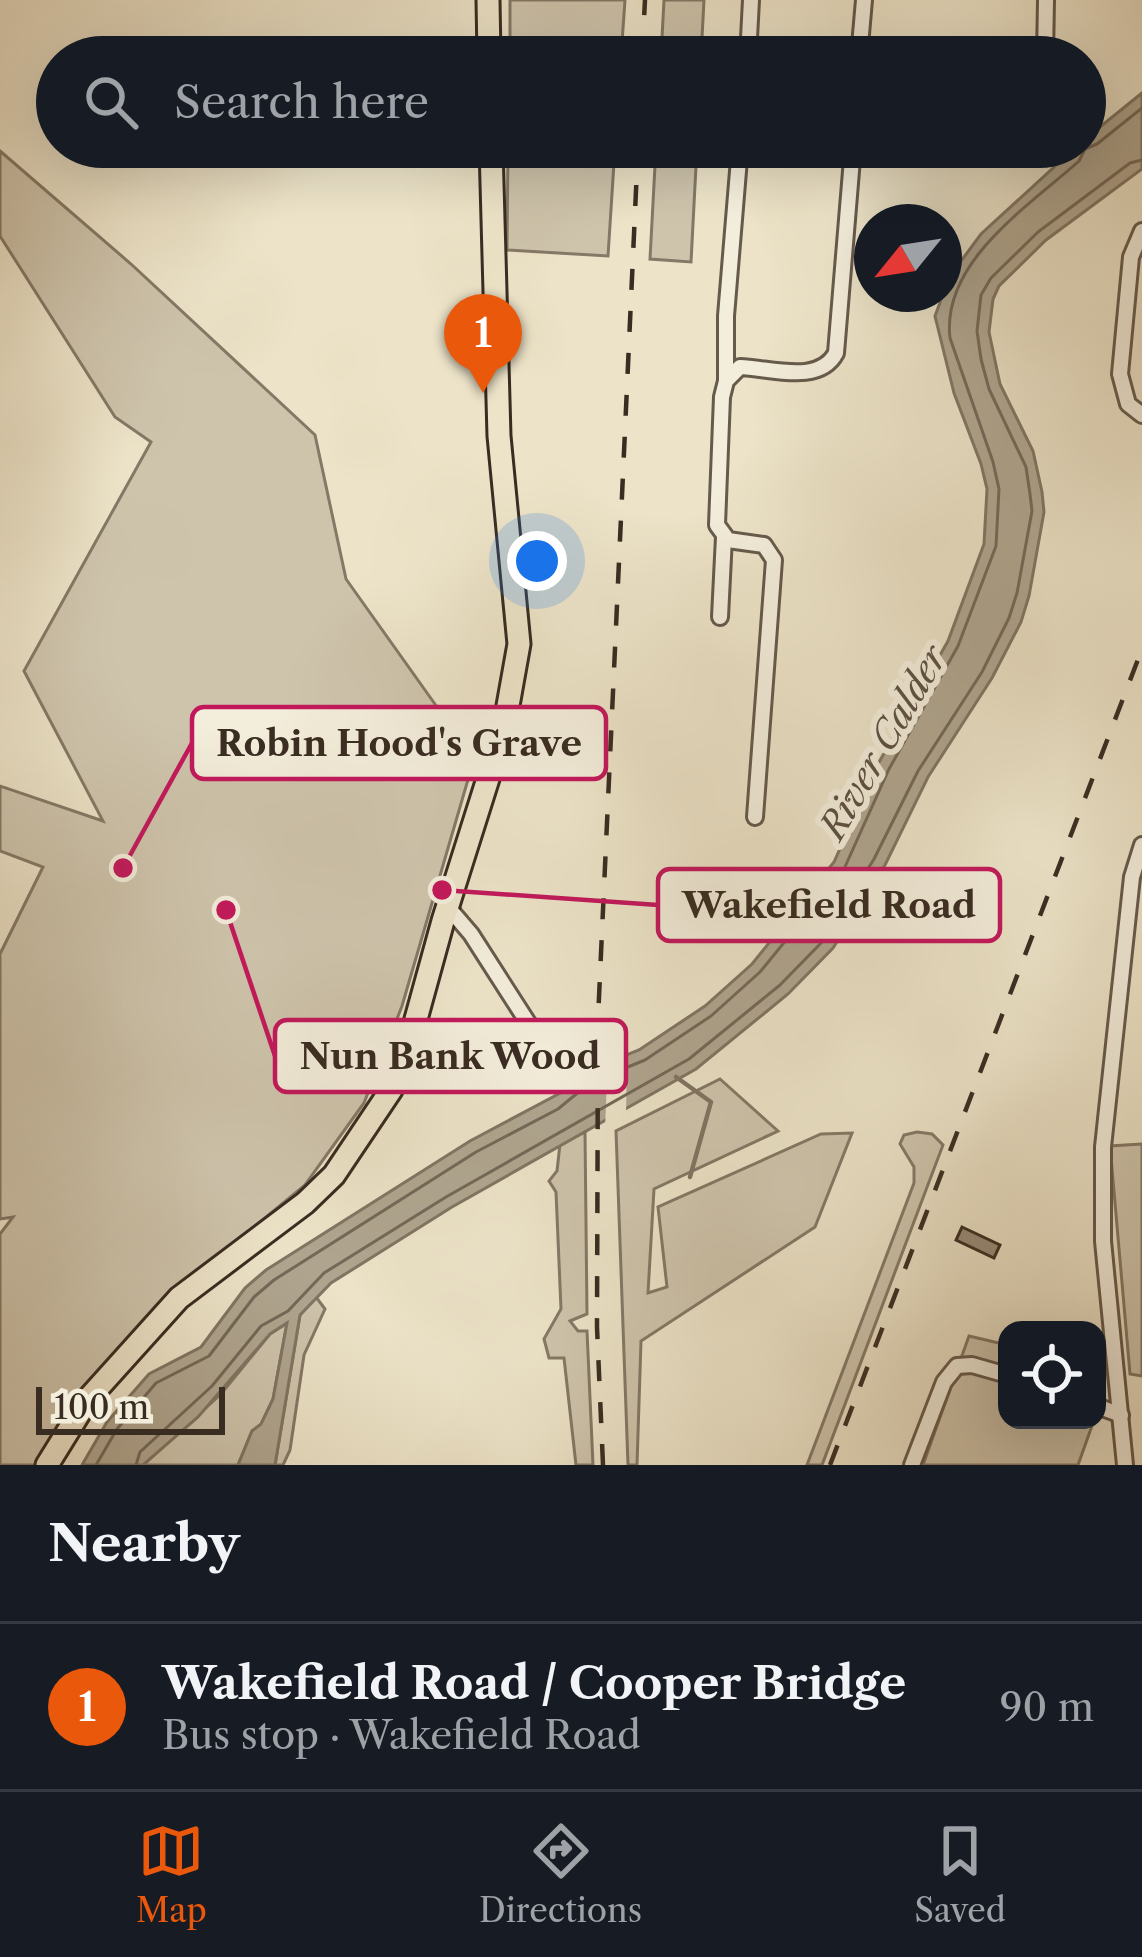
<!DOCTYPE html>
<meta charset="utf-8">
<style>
body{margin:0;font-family:"Libre Caslon Text",serif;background:#242831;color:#f1f3f6}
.controls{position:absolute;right:36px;bottom:36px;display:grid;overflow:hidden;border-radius:24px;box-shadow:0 12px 48px #0002}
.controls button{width:108px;height:108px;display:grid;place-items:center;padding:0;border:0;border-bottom:3px solid #363941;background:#171b24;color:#f1f3f6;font:60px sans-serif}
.compass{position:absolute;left:854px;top:204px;width:108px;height:108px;border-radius:50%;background:#171b24;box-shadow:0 12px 48px #0002;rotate:240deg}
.scale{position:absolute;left:36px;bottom:30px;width:189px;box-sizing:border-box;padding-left:12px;border:6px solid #392c21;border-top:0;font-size:33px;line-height:42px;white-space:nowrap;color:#392c21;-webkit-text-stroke:9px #f3eddb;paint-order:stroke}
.you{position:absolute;left:537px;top:561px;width:42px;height:42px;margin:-30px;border:9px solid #fff;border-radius:50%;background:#1a73e8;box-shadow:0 0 0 18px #1a73e833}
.badge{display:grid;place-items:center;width:78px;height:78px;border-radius:50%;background:#ea580c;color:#fff;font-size:39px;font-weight:700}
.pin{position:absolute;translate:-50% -99px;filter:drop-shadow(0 3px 6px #0008)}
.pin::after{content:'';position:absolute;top:63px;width:42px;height:36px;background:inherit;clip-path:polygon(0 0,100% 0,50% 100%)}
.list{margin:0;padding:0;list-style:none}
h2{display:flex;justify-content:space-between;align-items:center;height:156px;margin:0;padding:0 48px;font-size:51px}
h2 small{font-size:39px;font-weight:400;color:#9ea1a6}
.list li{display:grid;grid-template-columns:78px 1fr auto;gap:36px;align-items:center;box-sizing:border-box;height:168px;padding:0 48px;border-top:3px solid #363941}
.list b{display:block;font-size:45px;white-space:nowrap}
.list p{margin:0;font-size:39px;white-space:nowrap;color:#9ea1a6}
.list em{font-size:39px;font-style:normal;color:#9ea1a6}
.icon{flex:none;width:66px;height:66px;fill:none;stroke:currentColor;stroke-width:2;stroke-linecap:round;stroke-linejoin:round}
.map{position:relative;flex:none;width:1142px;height:1465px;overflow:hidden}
.search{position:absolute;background:#171b24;box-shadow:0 12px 48px #0002;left:36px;right:36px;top:36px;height:132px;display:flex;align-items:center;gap:30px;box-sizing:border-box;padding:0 42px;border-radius:66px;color:#9ea1a6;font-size:45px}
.sheet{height:324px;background:#171b24}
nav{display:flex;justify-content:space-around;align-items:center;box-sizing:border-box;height:168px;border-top:3px solid #363941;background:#171b24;font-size:33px;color:#9ea1a6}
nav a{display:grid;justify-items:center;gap:6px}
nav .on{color:#ea580c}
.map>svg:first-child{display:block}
.green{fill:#cec4ac;stroke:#847866;stroke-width:3}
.water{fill:#afa58f;stroke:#807563;stroke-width:3}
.pier{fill:#ece3c8}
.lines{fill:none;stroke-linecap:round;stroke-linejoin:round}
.shore{stroke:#746858;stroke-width:3}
.stream{stroke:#807563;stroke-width:4.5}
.building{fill:#968b78;stroke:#392c21;stroke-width:3}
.minor-casing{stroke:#665a4b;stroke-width:20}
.highway-casing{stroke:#392c21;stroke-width:27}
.minor{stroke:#f3eddb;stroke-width:14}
.highway{stroke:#ece3c8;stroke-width:21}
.rail{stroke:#392c21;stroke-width:4.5;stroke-dasharray:21 21;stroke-linecap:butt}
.labels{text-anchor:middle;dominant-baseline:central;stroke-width:12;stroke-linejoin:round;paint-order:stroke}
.water-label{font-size:36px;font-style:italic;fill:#5c5042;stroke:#f3eddb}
.leader{fill:none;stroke:#c2185b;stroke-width:4.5}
.callout-dot{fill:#c2185b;stroke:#f3eddb;stroke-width:4.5}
.callout{fill:#f3eddb;stroke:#c2185b;stroke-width:4.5}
.callout-label{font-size:36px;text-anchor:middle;font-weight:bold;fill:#392c21}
</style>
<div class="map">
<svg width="1142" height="1465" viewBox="0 0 1142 1465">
<rect width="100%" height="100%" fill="#ece3c8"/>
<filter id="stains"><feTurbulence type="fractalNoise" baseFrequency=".00167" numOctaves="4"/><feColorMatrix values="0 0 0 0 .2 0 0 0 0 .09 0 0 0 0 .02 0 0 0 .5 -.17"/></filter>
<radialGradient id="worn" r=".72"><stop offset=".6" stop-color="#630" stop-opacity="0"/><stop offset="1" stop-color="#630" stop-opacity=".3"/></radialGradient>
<!-- green -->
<g class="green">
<path d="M510,0H625L621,57H510Z"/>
<path d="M664,0H704L701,57H661Z"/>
<path d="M508,147H615L608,256L507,250Z"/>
<path d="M656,147H697L691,262L650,259Z"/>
<path d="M0,151L131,264L315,435L346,579L474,759L402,1006L364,1103L305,1185L166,1299L39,1465H0V1234L13,1217L0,1219V954L43,867L0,851V786L103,821L24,671L151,442L115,417L0,236Z"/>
<path d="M720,1079L778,1131L654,1189L648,1293L667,1287L658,1207L821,1134L852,1133L815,1227L641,1341L637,1465H628L616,1131Z"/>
<path d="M585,1132L587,1314L570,1321L578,1331H587L593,1465H576L564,1358H549L544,1339L561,1309L556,1192L549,1181L557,1171L560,1144Z"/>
<path d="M917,1132L932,1134L943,1145L822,1465H807L914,1183V1167L900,1144L904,1135Z"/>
<path d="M1142,1144V1376L1130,1374L1110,1146Z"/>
<path d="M316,1297L325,1309L304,1355L290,1450L283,1465H275L300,1315Z"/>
<path d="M287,1323L273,1399L261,1425L252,1431L238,1465H143L221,1394L270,1334Z"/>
<path d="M969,1336L1007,1345V1420H1094L1078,1465H923Z"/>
</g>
<!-- water -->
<path class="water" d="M1142,93V169L1046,240L999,286L993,299L989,332L1000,384L1033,451L1042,492L1044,512L1029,596L1021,622L992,678L928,777L885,865L833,948L788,994L696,1069L452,1207L331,1283L300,1315L275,1465H238L252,1431L261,1424L273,1399L287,1323L270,1334L198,1417L143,1465H82L107,1422L149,1374L201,1347L245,1288L266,1270L470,1141L564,1091L584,1072L639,1050L705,1006L752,964L834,862L878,764L948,641L984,544L987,489L981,464L954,393L935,316L950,276L981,234L1076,147H1085V139Z"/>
<!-- pier -->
<path class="pier" d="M627,1048L626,1118L605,1129L608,1056Z"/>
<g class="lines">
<!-- shore -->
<g class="shore">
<path d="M96,1465L117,1429L156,1383L209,1356L254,1297L274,1280L476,1152L558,1109L591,1082L645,1060L711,1016L760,972L844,869L889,769L958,646L996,546L999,489L993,462L950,338C941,262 1029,206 1079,161L1085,149L1097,144L1142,108"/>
<path d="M136,1465L140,1452L212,1386L261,1326L288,1311L324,1273L446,1197L689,1059L780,985L823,941L874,859L918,771L982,672L1009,618L1017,593L1032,511L1030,494L1026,467L989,389L981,359L977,331L981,295L991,278L1038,232L1130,163L1142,160"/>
</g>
<!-- stream -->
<path class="stream" d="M676,1077L711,1102L690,1177"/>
</g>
<!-- building -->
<path class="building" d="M962,1227L1000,1245L994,1258L956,1240Z"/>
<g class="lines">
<defs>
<g id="minor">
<path d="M748,57L751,0"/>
<path d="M859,57L864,0"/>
<path d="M1045,57L1046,0"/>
<path d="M1142,231L1131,257L1120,374L1128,404L1142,415"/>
<path d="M726,381V316L740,147"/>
<path d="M720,617L724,537"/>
<path d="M755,817L774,560L764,545L728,540L717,525L722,397L726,381L740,367C771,368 819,385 836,353L853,147"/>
<path d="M447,906L471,934L557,1068L579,1060"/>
<path d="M1097,1406L1121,1415"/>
<path d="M912,1465L944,1382L957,1366L972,1365L1007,1375"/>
<path d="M1125,1465L1103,1241V1147L1132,877L1142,845"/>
</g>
<g id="highway">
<path d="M488,0L489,57"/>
<path d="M47,1465L88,1399L179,1298L305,1203L334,1175L391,1090L410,1041L443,921L504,728L519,644L499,436L491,147"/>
</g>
</defs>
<!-- minor casing -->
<use href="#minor" class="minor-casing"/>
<!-- highway casing -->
<use href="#highway" class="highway-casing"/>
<!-- minor -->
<use href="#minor" class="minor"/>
<!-- highway -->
<use href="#highway" class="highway"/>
<!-- rail -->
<g class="rail">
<path d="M642,57L645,0"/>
<path d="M603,1465L597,1327L598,1019L638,147"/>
<path d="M830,1465L1142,649"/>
</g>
</g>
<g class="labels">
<!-- water labels -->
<g class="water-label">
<text transform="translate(883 742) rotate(-60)">River Calder</text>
</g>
</g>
<!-- callouts -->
<path class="leader" d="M123 868L192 743M442 890L658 905M226 910L275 1056"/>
<g class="callout-dot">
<circle cx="123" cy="868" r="12"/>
<circle cx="442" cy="890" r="12"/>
<circle cx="226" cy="910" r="12"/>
</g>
<g class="callout">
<rect x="192" y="707" width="414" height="72" rx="12"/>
<rect x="658" y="869" width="342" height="72" rx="12"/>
<rect x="275" y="1020" width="351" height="72" rx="12"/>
</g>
<g class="callout-label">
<text x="399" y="756">Robin Hood's Grave</text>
<text x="829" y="918">Wakefield Road</text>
<text x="450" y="1069">Nun Bank Wood</text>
</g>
<rect width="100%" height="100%" filter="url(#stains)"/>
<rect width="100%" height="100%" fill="url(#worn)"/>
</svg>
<div class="controls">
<button><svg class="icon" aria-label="locate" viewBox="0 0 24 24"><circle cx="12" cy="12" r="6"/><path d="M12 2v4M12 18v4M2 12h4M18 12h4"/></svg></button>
</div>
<svg class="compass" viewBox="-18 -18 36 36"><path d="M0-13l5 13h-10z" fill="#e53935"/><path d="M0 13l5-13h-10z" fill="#9ea1a6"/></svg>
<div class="scale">100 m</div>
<div class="you"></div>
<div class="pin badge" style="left:483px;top:393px">1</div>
<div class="search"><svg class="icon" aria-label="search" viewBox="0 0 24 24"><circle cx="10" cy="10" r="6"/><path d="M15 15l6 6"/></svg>Search here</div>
</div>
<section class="sheet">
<h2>Nearby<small></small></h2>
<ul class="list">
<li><span class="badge">1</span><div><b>Wakefield Road / Cooper Bridge</b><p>Bus stop · Wakefield Road</p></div><em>90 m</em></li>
</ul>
</section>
<nav>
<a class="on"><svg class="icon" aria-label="map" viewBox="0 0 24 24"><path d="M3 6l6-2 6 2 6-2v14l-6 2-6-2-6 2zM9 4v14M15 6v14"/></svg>Map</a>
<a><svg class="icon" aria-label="directions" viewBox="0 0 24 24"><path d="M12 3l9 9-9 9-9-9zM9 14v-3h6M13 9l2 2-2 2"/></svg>Directions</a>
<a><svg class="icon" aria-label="saved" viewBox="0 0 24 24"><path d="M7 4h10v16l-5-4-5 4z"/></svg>Saved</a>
</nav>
